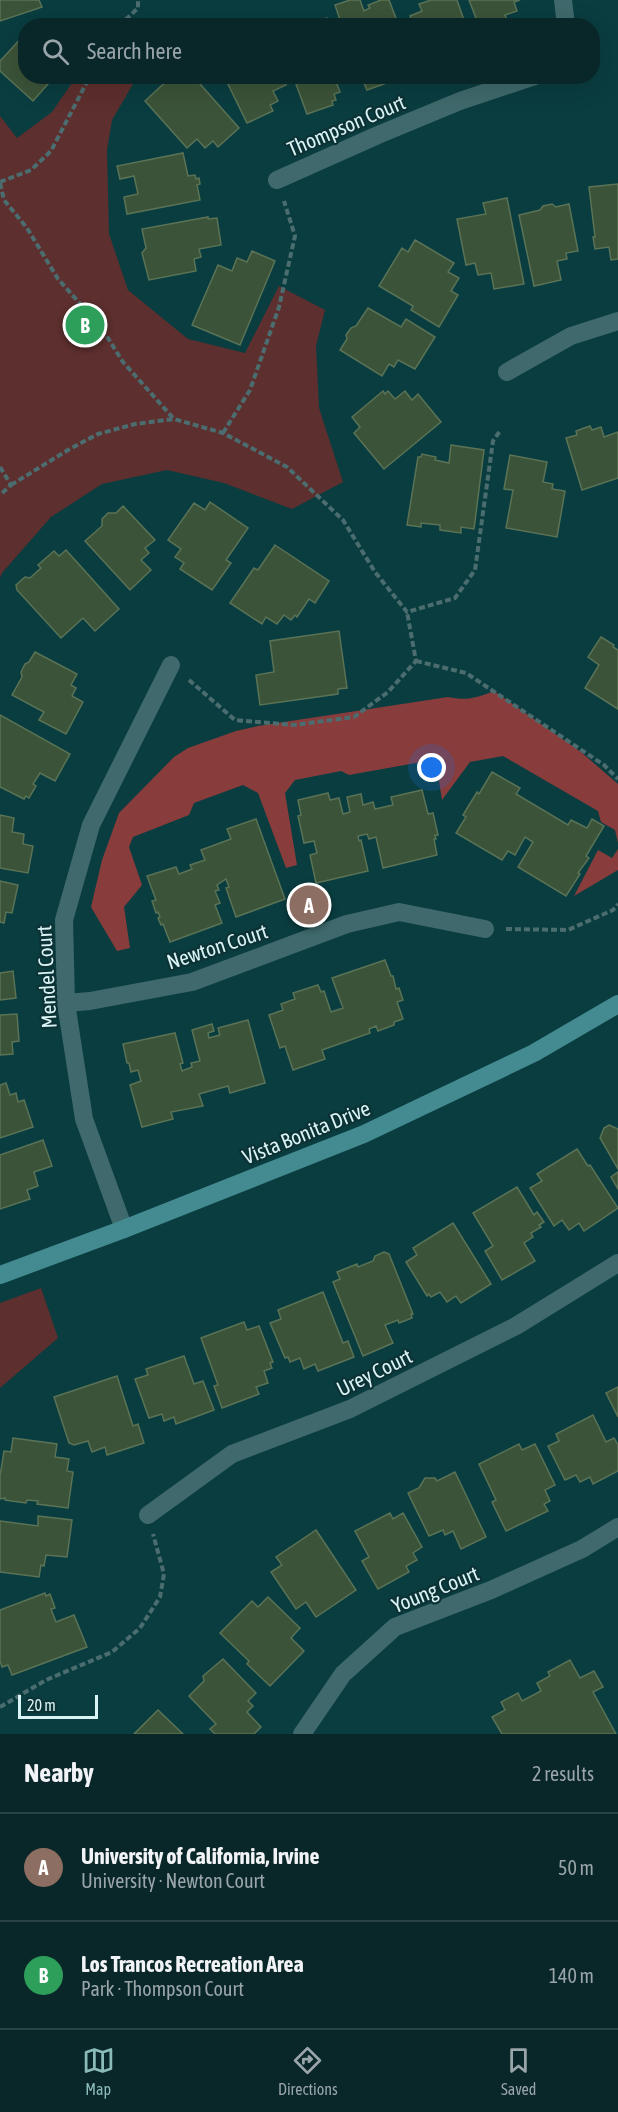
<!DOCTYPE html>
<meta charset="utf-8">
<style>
body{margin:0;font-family:"Asap Condensed",sans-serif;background:#122e30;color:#f1f3f6}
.scale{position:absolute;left:18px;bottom:15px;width:80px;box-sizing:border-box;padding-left:6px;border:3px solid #daf3f5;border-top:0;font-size:16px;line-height:21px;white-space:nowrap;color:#daf3f5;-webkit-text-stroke:4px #0c3235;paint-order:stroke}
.you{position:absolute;left:432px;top:768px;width:21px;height:21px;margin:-15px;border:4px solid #fff;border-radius:50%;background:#1a73e8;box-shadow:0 0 0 9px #1a73e833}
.badge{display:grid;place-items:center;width:39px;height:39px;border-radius:50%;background:#8bbbb9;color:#fff;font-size:20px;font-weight:700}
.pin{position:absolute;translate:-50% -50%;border:3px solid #fff;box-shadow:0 2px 6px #0006}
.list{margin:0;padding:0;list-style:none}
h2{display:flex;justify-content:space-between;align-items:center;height:78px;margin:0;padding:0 24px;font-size:26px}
h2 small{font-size:20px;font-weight:400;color:#99a5a8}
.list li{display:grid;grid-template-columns:39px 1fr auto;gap:18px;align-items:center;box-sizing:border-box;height:108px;padding:0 24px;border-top:2px solid #294345}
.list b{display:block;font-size:22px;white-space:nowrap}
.list p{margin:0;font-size:20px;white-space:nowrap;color:#99a5a8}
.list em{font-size:20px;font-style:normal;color:#99a5a8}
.icon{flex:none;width:33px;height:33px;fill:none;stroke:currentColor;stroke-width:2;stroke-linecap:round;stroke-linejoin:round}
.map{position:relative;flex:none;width:618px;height:1734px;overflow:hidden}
.search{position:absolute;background:#092628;box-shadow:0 6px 24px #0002;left:18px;right:18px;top:18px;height:66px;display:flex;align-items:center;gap:15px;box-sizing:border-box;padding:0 21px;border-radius:24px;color:#99a5a8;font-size:22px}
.sheet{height:294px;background:#092628}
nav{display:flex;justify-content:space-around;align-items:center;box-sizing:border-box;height:84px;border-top:2px solid #294345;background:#092628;font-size:16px;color:#99a5a8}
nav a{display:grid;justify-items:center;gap:3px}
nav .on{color:#8bbbb9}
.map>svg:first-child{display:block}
.built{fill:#0a3d40;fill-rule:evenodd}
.green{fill:#5d2f2e}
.forest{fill:#893c3c}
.building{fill:#3b5338;stroke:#5a7356;stroke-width:1.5}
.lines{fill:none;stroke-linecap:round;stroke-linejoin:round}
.path{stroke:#4b6d6f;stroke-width:4;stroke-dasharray:6 3;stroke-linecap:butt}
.street{stroke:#3f696c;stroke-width:18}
.secondary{stroke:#438b90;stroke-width:18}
.labels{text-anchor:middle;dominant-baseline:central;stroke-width:4.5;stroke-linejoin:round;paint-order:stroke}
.street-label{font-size:21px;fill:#daf3f5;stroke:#0c3235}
</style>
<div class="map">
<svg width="618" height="1734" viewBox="0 0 618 1734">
<rect width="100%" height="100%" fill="#0c3235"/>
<!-- built -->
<path class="built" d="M0,0H618V1734H0ZM26,26H592V76H26Z"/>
<!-- green -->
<g class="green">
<path d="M76,77H142L133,84L112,120L107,150L109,234L128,290L188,339L245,353L279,286L325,310L316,346L319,408L343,482L292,509L224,483L167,470L102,484L51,517L2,573L0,578V116L17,138L52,112Z"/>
<path d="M41,1288L58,1338L0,1388V1303Z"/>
</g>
<!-- forest -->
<g class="forest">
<path d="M494,691L581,752L618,784V843L615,830L601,822L598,811L503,756L470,762L442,800L437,768L427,761L349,775L341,771L295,780L285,793L297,865L286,868L258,793L243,785L194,803L189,815L133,837L129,847L142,885L124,907L130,948L117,951L91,907L102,860L119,813L174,757L188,748L236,731L258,726L448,697C466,701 477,698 494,691Z"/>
<path d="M618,849V870L574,896L598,850L612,858Z"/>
</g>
<!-- building -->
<g class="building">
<path d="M0,0H39L42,7L0,21Z"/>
<path d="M350,0H360L364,11L370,8L368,5L381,0H389L399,26H342L335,5Z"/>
<path d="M431,0H457L466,26H414L410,16L422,11L419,4Z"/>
<path d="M469,0H520L514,2L517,11L505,15L509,26H479Z"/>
<path d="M327,18L330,26H307Z"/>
<path d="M26,33V76H55L33,101L0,71V61Z"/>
<path d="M172,76H193L239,128L218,147L213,141L205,148L197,139L187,148L145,101Z"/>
<path d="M224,76H282L286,85L273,91L278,101L270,105L273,111L247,123Z"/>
<path d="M293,76H343L335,79L340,92L334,94L336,100L332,101L333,105L307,114Z"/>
<path d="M361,76H393L395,80L367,90Z"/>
<path d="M183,153L188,176L195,175L196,179L199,178L200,184L197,185L200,200L127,214L124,197L138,194L134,176L120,179L117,166Z"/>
<path d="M618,184V259L611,260L609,247L595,249L593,237H595L589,187Z"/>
<path d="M507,198L524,284L494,289L491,273L478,275L475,263L466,265L457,219L486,214L483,203Z"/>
<path d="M552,204L556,207L569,204L578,251L566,253L567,259L557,261L561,280L534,286L519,215L540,210L543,206Z"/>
<path d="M208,217V219L217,218L221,245L199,249L201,257L194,259L196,271L149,280L142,253L146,248L142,229Z"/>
<path d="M415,240L454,263L448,272L459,278L451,291L458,295L439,327L411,310L413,306L379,286L402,248L408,252Z"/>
<path d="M252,251L275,261L240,345L192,325L218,265L232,271L237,258L247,262Z"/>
<path d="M368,308L401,327L406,319L435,337L415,369L398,360L394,367L389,364L382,376L340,350L347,339L346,335L351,328L356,326Z"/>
<path d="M383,391L385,394L388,391L395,399L405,391L412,400L418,394L441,422L384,469L354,433L360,427L352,417Z"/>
<path d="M590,426L592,430L601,427L604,437L618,432V478L582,490L566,438L577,435L576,431Z"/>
<path d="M451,445L484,450L474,529L461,527V533L440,530V525L421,523V527L407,525L418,457H421L422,454L436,457L435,460L449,463Z"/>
<path d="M510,455L547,462L543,482L553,484L552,489L565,491L557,537L506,528L513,490L504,489Z"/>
<path d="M210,502L248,528L226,560L231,563L212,590L180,569L184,563L175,557L181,549L168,540L194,503L205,510Z"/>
<path d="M123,506L155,540L145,548L149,553L141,560L151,570L130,590L85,541L102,526V519L108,513H116Z"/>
<path d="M275,545L329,581L315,603L309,599L297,617L295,615L291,620L284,615L277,624L266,617L262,624L230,603L254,568L258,570Z"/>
<path d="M66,550L119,609L95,631L83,618L61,638L17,590L16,585L25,577L30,578L41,568L38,565L54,551L59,556Z"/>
<path d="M339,631L347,688L338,689V694L260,705L256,675L274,672L270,641Z"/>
<path d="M601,637L614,645L613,647L618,650V709L585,688L599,665L588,657Z"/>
<path d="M35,652L77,674L71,685L76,688L72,696L83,702L66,734L39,720L44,712L12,695L22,677L21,672L25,664L29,662Z"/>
<path d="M0,715L70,754L55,781L40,773L33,784L36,786L29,798L26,796L24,799L0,787Z"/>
<path d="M492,772L520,788L516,794L568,825L571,820L587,828L592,819L604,826L586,856L589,858L578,873L580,874L566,896L518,867L533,842L525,837L515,855L508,851L502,860L456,833L466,817L463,815L477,792L479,794Z"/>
<path d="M422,790L428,814L433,813L438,835H435L436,839H434L437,855L383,868L376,837L369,839L367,834L358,836L359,841L361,840L368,871L316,883L310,855L317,853L314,841L304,843L298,816L301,815L298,800L328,793L330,800L339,798L343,814L350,812L347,797L361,794L363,805L373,802L375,809L393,805L391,797Z"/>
<path d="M0,815L14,818L12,832L24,834L23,844L33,846L28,873L0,868Z"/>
<path d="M256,819L285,899L236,917L226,888L229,887L226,879L217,885L219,890L215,891L220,903L215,905L222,923L170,942L163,924L161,925L158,918L160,917L158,912L156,913L152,901L156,900L147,876L176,867L179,874L192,869L190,865L205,860L201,850L231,839L227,829Z"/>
<path d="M0,881L18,885L12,913L6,912L4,923L0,922Z"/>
<path d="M385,960L391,976H393L396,989L399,988L403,1000L397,1002L403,1019L394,1022V1025L378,1031L376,1026L369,1029L370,1033L322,1050L325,1059L293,1070L285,1046L280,1048L269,1015L283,1010L281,1004L295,999L293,993L318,985L321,992L324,991L331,1012L343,1008L332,978Z"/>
<path d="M13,971L16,998L0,1000V973Z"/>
<path d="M17,1014L19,1041L12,1042L13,1054L0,1055V1015Z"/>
<path d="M248,1020L265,1083L230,1093L228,1086L199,1094L203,1106L171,1112L173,1119L142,1127L130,1085L141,1081L138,1070L131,1072L129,1063H127L123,1044L175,1033L183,1063L180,1064L182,1071L192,1067L191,1063L200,1061L192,1030L212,1024L214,1031L208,1033L209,1038L220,1035L218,1028Z"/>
<path d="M6,1083L10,1095L16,1093L18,1102L24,1100L33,1127L0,1138V1085Z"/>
<path d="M609,1125L618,1129V1169L600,1138L604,1128Z"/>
<path d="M43,1140L52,1166L34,1172L38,1186L27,1190L30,1199L0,1209V1155Z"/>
<path d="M577,1149L588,1166L590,1165L618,1208L584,1231L579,1223L569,1230L562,1220L554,1226L530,1188L542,1181L537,1174Z"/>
<path d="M618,1172V1189L611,1177Z"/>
<path d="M517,1187L534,1215L537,1212L544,1222L539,1225L541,1227L531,1233L533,1237L524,1243L535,1261L502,1280L485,1251L493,1246L473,1213Z"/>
<path d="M453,1223L491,1284L461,1303L456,1296L447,1302L440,1292L431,1297L429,1294L427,1296L406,1262L417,1255L413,1248Z"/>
<path d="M384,1252L389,1254L413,1314H411L412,1318L399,1323L398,1320L385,1325L393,1343L363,1356L333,1282L340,1279L337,1272L357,1264L358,1267L373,1261L375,1256Z"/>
<path d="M323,1292L343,1343L348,1341L354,1357L318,1371L315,1364L304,1369L300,1358L290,1362L288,1357L285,1358L270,1323L281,1319L278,1310Z"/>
<path d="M244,1322L247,1330L259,1326L273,1362L270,1363L272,1368L264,1371L268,1383L256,1387L259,1394L222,1408L214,1386L218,1385L201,1338Z"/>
<path d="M184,1356L194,1384L203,1381L214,1410L176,1424L174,1417L164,1421L162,1414L149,1418L135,1379L148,1375L146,1369Z"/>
<path d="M117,1376L133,1426L138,1424L144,1443L107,1455L105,1447L92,1452L88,1441L74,1445L69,1443L54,1397Z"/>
<path d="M618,1387V1417L606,1393Z"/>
<path d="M593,1415L606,1442L614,1438L618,1445V1471L593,1484L590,1477L580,1482L576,1475L565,1480L548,1446L559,1441L556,1434Z"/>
<path d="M13,1438L57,1444L55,1457L69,1459L67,1471L73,1472L68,1508L37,1504L38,1501L27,1500L26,1503L5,1500V1498L0,1499V1476L4,1451L11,1452Z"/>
<path d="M519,1444L522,1450L535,1444L555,1485L545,1490L550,1501L544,1504L548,1511L506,1531L492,1502L496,1500L479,1464Z"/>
<path d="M455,1472L486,1537L461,1549L453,1531L445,1535L443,1530L429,1536L408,1493L419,1488L425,1478H435L437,1481Z"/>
<path d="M390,1513L393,1519L403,1513L422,1547L413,1553L417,1560L406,1566L409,1572L378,1589L362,1561L369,1557L355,1531Z"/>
<path d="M38,1516L72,1520L67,1557L46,1555L44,1566L41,1565L39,1577L0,1572V1521L38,1526Z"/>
<path d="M316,1530L356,1590L316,1617L306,1602L296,1609L271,1572L282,1565L276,1557Z"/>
<path d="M45,1593L46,1596L50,1594L55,1608L51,1609L56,1622L74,1615L87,1647L12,1675L8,1665L2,1667L0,1661V1610Z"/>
<path d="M268,1597L300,1628L291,1638L304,1651L270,1686L247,1664L249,1661L220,1633L252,1601L258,1607Z"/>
<path d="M223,1659L256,1693L248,1701L253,1706L247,1712L261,1727L254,1734H215L210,1729L216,1724L189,1696L204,1681L203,1676Z"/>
<path d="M570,1660L580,1678L594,1671L603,1687L593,1692L616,1734H502L492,1717L505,1710L501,1702L518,1693L522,1701L541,1691L537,1683L550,1676L548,1672Z"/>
<path d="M158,1710L183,1734H134Z"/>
</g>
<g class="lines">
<!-- path -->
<g class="path">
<path d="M119,26L138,8V0"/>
<path d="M0,182L31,170L51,151L90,76"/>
<path d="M0,183L4,200L27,228L58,279L101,327L123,362L173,418"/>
<path d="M223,433L250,390L279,307L295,236L284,201"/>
<path d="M0,467L11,485L0,495"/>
<path d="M11,485L68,450L98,434L135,424L174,419L223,433L287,467L343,520L375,572L407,612L455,598L475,570L493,441L500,431"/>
<path d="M416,661L466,673L604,765L618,779"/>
<path d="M189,680L235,720L294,725L354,717L388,692L416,661L407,612"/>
<path d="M506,929L568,930L613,910L618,904"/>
<path d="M0,1707L46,1680L112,1652L140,1628L160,1597L164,1574L153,1534"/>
</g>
<!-- street -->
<g class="street">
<path d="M563,0L566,26"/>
<path d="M277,180L378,135L460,101L535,76"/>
<path d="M507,372L571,336L618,321"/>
<path d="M66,1003L90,1001L192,982L347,924L399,912L485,929"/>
<path d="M124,1229L84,1119L66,1003L64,920L91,825L171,665"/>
<path d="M148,1515L232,1454L350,1409L516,1326L618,1263"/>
<path d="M302,1734L343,1674L395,1627L491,1590L582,1549L618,1527"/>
</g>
<!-- secondary -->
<path class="secondary" d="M0,1275L124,1229L364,1134L534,1053L618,1004"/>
</g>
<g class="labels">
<!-- street labels -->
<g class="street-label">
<text transform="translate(346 125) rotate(-23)">Thompson Court</text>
<text transform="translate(217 946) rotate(-18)">Newton Court</text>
<text transform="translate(46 977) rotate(-93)">Mendel Court</text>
<text transform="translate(306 1132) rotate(-22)">Vista Bonita Drive</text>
<text transform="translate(374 1372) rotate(-26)">Urey Court</text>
<text transform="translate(435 1589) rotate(-22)">Young Court</text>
</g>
</g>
</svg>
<div class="scale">20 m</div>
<div class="you"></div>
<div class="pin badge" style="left:309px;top:905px;background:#8d6e63">A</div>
<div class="pin badge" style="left:85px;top:325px;background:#2e9e5b">B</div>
<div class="search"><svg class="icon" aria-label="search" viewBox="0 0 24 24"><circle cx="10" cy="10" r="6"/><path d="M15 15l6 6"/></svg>Search here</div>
</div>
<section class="sheet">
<h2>Nearby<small>2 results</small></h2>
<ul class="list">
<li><span class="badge" style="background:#8d6e63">A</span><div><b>University of California, Irvine</b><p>University · Newton Court</p></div><em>50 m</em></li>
<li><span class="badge" style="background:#2e9e5b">B</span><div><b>Los Trancos Recreation Area</b><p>Park · Thompson Court</p></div><em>140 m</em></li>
</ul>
</section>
<nav>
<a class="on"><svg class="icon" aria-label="map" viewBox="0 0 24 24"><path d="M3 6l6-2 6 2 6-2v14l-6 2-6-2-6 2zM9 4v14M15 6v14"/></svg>Map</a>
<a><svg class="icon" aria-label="directions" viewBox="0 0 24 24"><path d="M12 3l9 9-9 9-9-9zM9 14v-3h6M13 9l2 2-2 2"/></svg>Directions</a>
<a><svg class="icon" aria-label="saved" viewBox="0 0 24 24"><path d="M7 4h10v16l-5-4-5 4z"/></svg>Saved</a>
</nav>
